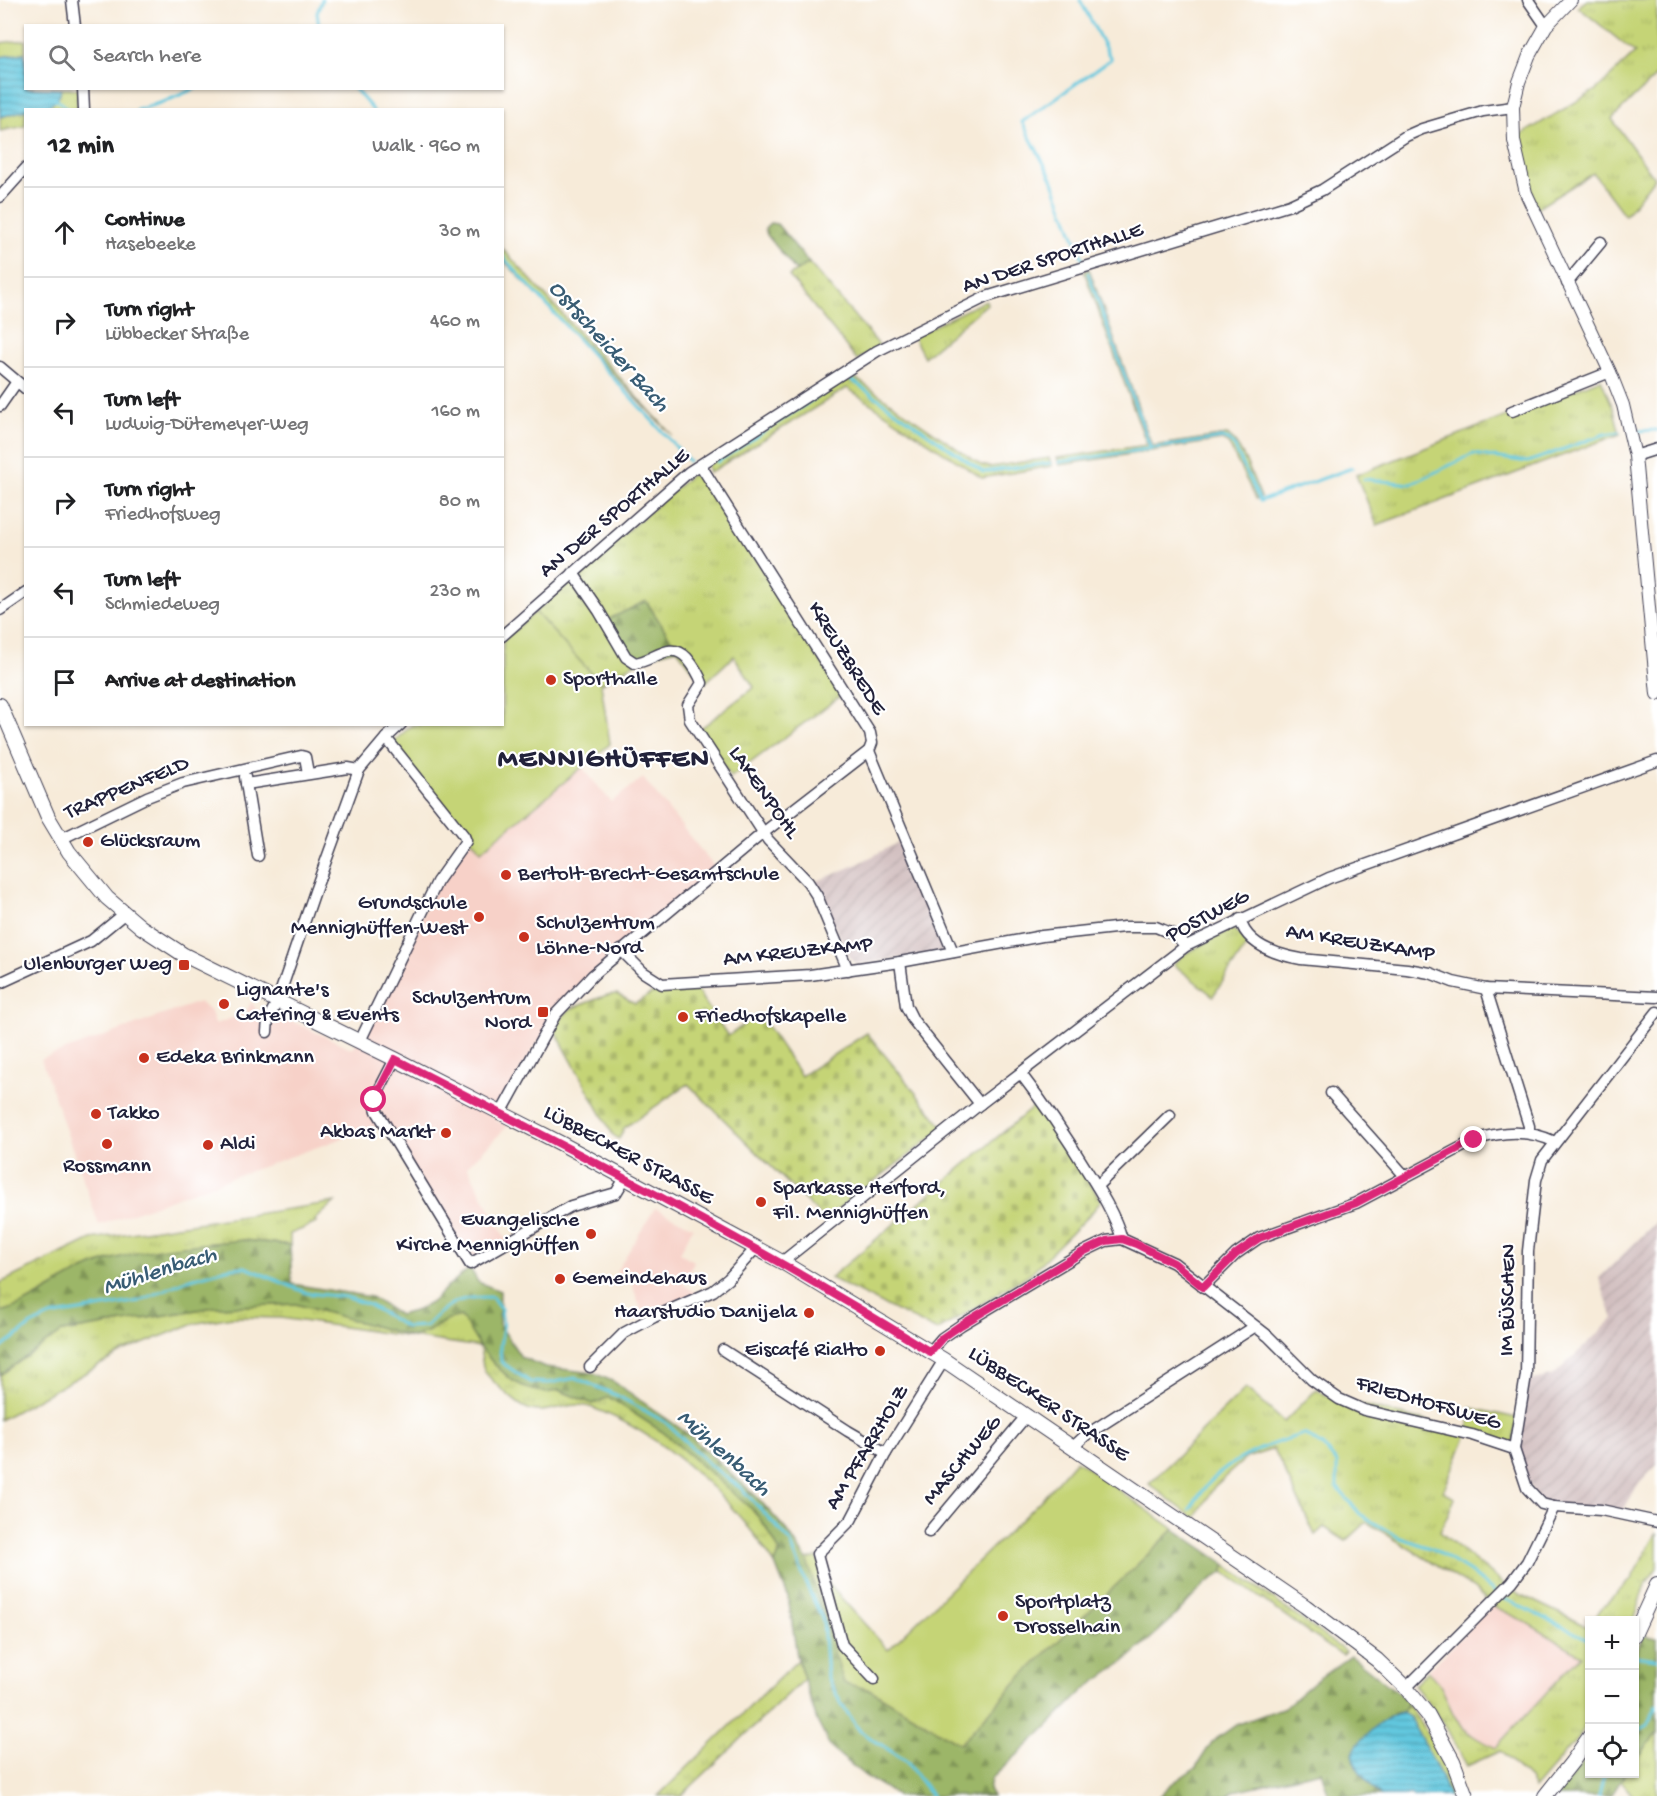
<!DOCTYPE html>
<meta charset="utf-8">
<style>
body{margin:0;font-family:"Gochi Hand",sans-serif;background:#f2f2f2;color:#202124}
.controls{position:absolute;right:18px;bottom:18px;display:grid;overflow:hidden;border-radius:0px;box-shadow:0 2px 4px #0004}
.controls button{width:54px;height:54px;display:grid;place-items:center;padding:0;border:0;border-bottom:2px solid #e0e0e0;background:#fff;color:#202124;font:30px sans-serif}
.stop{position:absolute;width:18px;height:18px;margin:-14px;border:4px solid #db2777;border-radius:50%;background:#fff}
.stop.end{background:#db2777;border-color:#fff;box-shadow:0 2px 6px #0008}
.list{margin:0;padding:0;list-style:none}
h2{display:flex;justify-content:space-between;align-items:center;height:78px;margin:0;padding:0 24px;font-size:26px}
h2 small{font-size:20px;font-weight:400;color:#757577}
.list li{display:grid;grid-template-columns:39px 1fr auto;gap:18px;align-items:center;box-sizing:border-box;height:90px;padding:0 24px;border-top:2px solid #e0e0e0}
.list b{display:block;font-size:22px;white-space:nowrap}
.list p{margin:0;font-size:20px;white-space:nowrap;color:#757577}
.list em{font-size:20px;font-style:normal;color:#757577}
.icon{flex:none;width:33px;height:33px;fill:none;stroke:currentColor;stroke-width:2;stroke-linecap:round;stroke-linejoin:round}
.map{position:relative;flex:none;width:1657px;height:1796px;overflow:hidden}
.search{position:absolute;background:#fff;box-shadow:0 2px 4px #0004;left:24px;top:24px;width:480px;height:66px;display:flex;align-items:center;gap:15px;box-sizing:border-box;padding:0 21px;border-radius:0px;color:#757577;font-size:22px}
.panel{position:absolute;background:#fff;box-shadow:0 2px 4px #0004;left:24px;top:108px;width:480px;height:618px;border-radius:0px}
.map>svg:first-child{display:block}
.built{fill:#f7d1c8}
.industrial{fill:url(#industrial-furrows)}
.grass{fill:url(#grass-tufts);stroke:#747b58;stroke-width:1.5}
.forest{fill:url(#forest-firs);stroke:#5f6c51;stroke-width:1.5}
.cemetery{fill:url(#cemetery-stones);stroke:#747b58;stroke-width:1.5}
.pitch{fill:#c5d476;stroke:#747b58;stroke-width:1.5}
.water{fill:url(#water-rules);stroke:#42758d;stroke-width:1.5}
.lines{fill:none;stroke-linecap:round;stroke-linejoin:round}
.stream{stroke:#62c8df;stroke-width:3}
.minor-casing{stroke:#424053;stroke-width:13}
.tertiary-casing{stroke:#424053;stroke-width:14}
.secondary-casing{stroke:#424053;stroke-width:16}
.minor{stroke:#fff;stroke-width:10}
.tertiary{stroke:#fff;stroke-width:12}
.secondary{stroke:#fff;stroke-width:14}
.route{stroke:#db2777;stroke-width:8}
.poi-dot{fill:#c8321e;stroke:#fff;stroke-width:2}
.labels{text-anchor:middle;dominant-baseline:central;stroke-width:4.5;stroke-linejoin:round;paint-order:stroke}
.street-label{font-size:22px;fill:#22223b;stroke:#fff}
.poi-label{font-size:22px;fill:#22223b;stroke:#fff;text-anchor:start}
.water-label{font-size:24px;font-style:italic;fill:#385c74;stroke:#fff}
.district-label{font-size:28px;font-weight:bold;letter-spacing:1.5px;fill:#22223b;stroke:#fff}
</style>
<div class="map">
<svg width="1657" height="1796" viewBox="0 0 1657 1796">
<defs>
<pattern id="industrial-furrows" width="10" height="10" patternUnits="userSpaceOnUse" patternTransform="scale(1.5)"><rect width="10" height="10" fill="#d2bfc0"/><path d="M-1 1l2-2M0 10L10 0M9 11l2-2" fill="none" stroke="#b4a4a6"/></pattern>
<pattern id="grass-tufts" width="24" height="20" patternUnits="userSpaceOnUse" patternTransform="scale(1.5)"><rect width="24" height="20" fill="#c5d476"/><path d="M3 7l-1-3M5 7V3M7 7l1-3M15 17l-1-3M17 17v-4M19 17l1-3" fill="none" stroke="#a9b667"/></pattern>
<pattern id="forest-firs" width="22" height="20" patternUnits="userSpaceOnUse" patternTransform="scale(1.5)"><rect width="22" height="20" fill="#9cb667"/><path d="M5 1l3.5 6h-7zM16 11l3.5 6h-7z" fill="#7f9456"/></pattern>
<pattern id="cemetery-stones" width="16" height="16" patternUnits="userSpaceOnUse" patternTransform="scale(1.5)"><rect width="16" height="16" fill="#c5d476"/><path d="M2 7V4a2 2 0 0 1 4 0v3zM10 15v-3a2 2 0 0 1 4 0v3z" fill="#a9b667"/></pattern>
<pattern id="water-rules" width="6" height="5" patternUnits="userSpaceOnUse" patternTransform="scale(1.5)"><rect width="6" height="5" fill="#62c8df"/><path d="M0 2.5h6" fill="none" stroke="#50a2b6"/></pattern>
</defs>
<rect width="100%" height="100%" fill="#fff"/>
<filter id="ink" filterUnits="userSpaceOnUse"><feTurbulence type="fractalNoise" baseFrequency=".0167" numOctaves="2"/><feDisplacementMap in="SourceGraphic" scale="12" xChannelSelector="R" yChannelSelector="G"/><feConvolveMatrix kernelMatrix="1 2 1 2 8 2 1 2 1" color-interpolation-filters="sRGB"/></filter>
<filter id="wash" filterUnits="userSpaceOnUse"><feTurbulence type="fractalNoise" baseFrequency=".008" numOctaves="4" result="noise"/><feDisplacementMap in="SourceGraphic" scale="24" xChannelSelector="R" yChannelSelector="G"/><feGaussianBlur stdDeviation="1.35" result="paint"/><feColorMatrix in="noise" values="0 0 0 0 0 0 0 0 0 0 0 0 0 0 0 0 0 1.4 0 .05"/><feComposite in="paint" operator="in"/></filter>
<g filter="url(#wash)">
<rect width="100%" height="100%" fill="#f7ebd9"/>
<!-- built -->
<g class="built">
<path d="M582,767L611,802L643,778L716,869L568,994L521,1069L495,1120L508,1126L467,1166L509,1245L470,1268L399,1148L379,1125L99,1225L41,1059L199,1002L211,1012L215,1024L246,1013L251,1002L257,1010L283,1022L291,1021L353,1049L386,991L438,883L471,839L481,851Z"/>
<path d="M655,1208L693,1227L680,1253L694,1261L683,1284L697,1294L644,1318L632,1284L616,1272Z"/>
<path d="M1493,1606L1522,1620L1582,1655L1495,1748L1469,1733L1458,1722L1445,1695L1428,1671Z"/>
</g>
<!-- industrial -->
<g class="industrial">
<path d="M901,841L943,942V952L858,964L851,959L813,883L856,865Z"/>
<path d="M1657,1221V1465L1637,1486L1621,1514L1541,1507L1512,1448L1527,1382L1554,1375L1613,1319L1599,1278Z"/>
</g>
<!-- grass -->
<g class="grass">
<path d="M1587,0H1657V75L1612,119L1654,178L1625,216L1593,173L1536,209L1517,137L1596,90L1635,53L1578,7Z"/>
<path d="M25,40L26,88L78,89L77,109L26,110L25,126L0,131V43Z"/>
<path d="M503,249L672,435L503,260Z"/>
<path d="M809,263L880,346L857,360L789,276Z"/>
<path d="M1089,269L1152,446L1227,435C1241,442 1254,482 1261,497L1256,499L1228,443L1222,440L1060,465L1057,458L1147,445L1084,271Z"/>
<path d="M986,300L987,304L924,357L913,336Z"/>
<path d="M848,373L981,465L990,467L1049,458L1052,466L982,478L847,388L709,473L707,465Z"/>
<path d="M1601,379L1614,410L1620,434L1377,525L1356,475Z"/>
<path d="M691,475H703L842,695L731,777L700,729L754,687L734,656L704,684L677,649L646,602L640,660L601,684L535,612Z"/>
<path d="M1232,929L1249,942L1213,996L1173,964L1186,953Z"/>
<path d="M335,1202L315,1220L317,1223L290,1234V1245L243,1240L97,1264L16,1308L0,1312V1283L91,1239Z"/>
<path d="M296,1304L413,1337L448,1319L461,1316L481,1347L493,1363L513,1381L547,1393L558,1390L593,1404L609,1397L663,1432L754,1511L768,1530L780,1552L775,1564C734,1500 663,1433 590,1407C567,1399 545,1419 524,1407C516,1403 487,1377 484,1370C482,1363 481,1354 480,1347L281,1318L232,1317L192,1324L125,1351L0,1420V1375L62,1332L215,1307Z"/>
<path d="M1246,1388L1284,1422L1317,1389L1327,1396L1468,1432L1471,1408L1517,1418L1512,1448L1468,1432L1443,1492L1455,1498L1440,1532L1511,1590L1588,1627L1589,1626V1719L1579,1737L1534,1789L1529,1779L1500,1751L1467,1766L1443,1722L1414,1685L1428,1671C1444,1683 1446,1704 1457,1720C1465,1733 1481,1741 1495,1748L1581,1655L1522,1620L1493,1606L1473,1588L1367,1522L1346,1541L1324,1527L1315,1535L1274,1449L1246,1458L1214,1487L1195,1519L1149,1484Z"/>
<path d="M1657,1532V1568L1645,1585L1633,1620H1593L1603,1606L1630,1581Z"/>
<path d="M1225,1564L1346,1652L1343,1655L1338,1653L1239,1583L1224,1572Z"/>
<path d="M798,1660L804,1679L681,1796H658Z"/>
<path d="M1407,1703L1434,1743L1455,1796H1449L1436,1766L1410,1718L1403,1712Z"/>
<path d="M1657,1733V1796H1633L1620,1780L1625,1774H1634L1635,1761Z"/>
</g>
<!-- forest -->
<g class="forest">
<path d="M770,223L777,224L809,263L796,271L767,235L765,228Z"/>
<path d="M646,601L677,649L634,660L607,620Z"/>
<path d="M243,1240L290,1245L292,1284L371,1297L399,1315L418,1310L432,1302L448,1286L470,1268L478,1282L500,1291L499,1324L521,1357L545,1367L594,1373L614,1382L687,1433L757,1497L788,1532L807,1560L844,1683L871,1690L960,1744L1021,1677L1174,1529L1225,1564L1224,1572L1206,1583L1168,1623L1124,1662L1085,1689L1039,1735L991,1779L989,1789L993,1796H898L865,1776L831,1748L817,1721L797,1656L788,1597L775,1564L780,1552L768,1530L754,1511L663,1432L609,1397L593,1404L559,1390L547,1393L529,1389L513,1381L494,1364L480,1347L461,1316L448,1319L427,1332L413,1337L296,1304L215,1307L62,1332L0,1375V1312C36,1303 64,1276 98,1264C145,1247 195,1245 243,1240Z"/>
<path d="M1643,1635L1657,1638V1733L1635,1761V1657Z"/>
<path d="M1351,1656L1402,1696L1407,1703L1403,1712L1396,1713L1356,1765L1381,1796H1329L1321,1771L1235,1791L1227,1796H1159L1170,1785L1196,1767L1212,1742L1236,1725L1285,1707L1315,1681Z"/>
<path d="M1589,1754L1590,1774H1625L1611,1796H1557Z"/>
</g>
<!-- cemetery -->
<g class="cemetery">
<path d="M695,988L728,1036L759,1014L801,1076L867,1033L944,1128L824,1219L688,1084L624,1128L619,1139L613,1135L553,1027L570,1009L607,995L617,994L635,1004L655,991Z"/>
<path d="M1038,1103L1101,1200L1093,1211L1031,1273L937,1331L830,1278Z"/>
</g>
<!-- pitch -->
<g class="pitch">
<path d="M535,612L601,684L610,744L481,851L392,743L412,725L502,724L503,640Z"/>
<path d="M1076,1460L1174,1529L1021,1677L960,1744L871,1690L844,1683L807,1560L817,1557L827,1582L888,1650L1042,1499Z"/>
</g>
<!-- water -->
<g class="water">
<path d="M25,53L26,88L61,89C59,107 43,107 28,110C20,111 9,115 0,117V57Z"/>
<path d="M1403,1712L1410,1718L1436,1766L1449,1796H1413L1410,1794L1404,1796H1381C1374,1790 1355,1768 1353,1758C1351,1743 1389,1713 1403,1712Z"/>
</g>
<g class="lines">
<!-- stream -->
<g class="stream">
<path d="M1080,0L1111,59L1022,122L1052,179L1085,265"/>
<path d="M319,26L317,13L322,0"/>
<path d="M354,88L373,110"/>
<path d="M54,100L59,101L68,110"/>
<path d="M137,110L166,101L196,88"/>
<path d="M502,256L689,461"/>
<path d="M1088,273L1151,449"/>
<path d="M1638,431L1657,430"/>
<path d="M717,462L844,379H850L983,472L1050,463"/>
<path d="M1059,462L1222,438L1229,440L1234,446L1260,501L1352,468"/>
<path d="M1364,479L1411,484L1473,454L1528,462L1605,434L1619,432"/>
<path d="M0,1349L31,1325L50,1316L139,1301L187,1280L230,1268L245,1267L307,1293L346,1297L369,1305L406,1327L426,1326C450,1301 458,1297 492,1297L501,1309L503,1328L500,1346L501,1362L530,1382L549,1383L576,1378L618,1396L665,1422L711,1466L742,1489L790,1541L807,1586L823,1620L827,1677L842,1705L860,1731L906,1761L932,1796"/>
<path d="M1190,1509C1196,1501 1202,1490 1209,1483C1235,1456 1269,1444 1304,1434L1325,1448L1337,1463V1487L1360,1514L1398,1537L1433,1549L1470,1572L1496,1593"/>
<path d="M1501,1597L1590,1640"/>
<path d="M1634,1656L1657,1659"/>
<path d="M1634,1733L1647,1725L1657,1705"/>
<path d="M1599,1796L1604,1774"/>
</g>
</g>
</g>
<g filter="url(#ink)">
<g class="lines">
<defs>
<g id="minor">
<path d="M72,0L75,26"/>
<path d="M1528,0L1546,26"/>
<path d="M83,88L84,110"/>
<path d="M0,197L26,168"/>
<path d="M1567,283L1601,242"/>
<path d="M0,367L26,389"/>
<path d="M0,406L16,383"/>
<path d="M1512,411L1610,372"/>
<path d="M1635,456L1657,449"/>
<path d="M701,466L870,733L872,743L869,751L953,952"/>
<path d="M573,573L599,611L626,657L635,663C654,661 670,640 687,658C693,665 699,674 702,683L688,705L690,720L768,840L808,882L817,896L848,970"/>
<path d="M0,610L26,592"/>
<path d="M502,636L689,472L877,351L986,297L1290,205L1322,190L1406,136L1422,129L1483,111L1513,107"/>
<path d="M245,777L258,856"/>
<path d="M246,784L348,768L359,770"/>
<path d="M61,839L147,797L183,783L301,756L305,757L308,773"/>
<path d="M1240,919C1246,945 1278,955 1301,959L1407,969L1430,973L1453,982L1486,989L1657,997"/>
<path d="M621,950L643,972L662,984L810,975L900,962L1042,936L1124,927H1156L1175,935L1186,946"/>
<path d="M900,962L906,1006L913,1020L980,1104"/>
<path d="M0,983L91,941L124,914"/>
<path d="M1486,989L1529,1126V1133"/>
<path d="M1657,1012L1542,1160L1536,1180L1528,1251L1526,1375L1514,1449L1527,1488L1542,1504L1554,1507L1601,1510L1657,1522"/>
<path d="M267,1032L268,1019L277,1002L315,891L359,770L386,738L401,724"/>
<path d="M360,1041L437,882L466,841L464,836L386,738"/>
<path d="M395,1059L374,1100L377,1111L470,1264L571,1206L616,1193L625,1178"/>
<path d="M1021,1074C1045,1105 1066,1136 1086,1169C1100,1191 1115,1215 1122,1239L1174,1263L1268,1336L1312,1380L1339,1399L1364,1410L1472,1435L1514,1449"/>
<path d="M1331,1093L1405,1176"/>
<path d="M501,1113L555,1015L593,975L763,833L869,751"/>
<path d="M1097,1186L1170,1115"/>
<path d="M782,1262L980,1104L1186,946L1329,878L1657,761"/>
<path d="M1203,1287L1236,1254L1259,1238L1356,1203L1475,1140C1501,1131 1529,1129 1555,1142"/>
<path d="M723,1350L848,1431L886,1453"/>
<path d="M930,1352L942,1338L961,1325L1083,1252L1106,1241L1122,1239"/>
<path d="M590,1367L624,1333L654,1317L713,1291L728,1279L756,1248"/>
<path d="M1073,1447L1086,1435L1254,1327"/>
<path d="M929,1532L1027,1415"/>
<path d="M874,1679L842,1645L817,1554L851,1520L886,1453L944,1360"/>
<path d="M1406,1688L1512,1582L1527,1562L1554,1507"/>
</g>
<path id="tertiary" d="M1571,0L1546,26L1529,56L1519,82L1513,107L1514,141L1526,193L1610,372L1623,405L1635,456L1657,694"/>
<g id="secondary">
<path d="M0,705L48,817L69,852L107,898L141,927L184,955L395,1059L560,1143L782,1262L944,1360L1305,1606L1377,1660L1406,1688L1428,1715L1453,1761L1466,1796"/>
<path d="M1634,1635L1657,1585"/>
<path d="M1545,1796L1572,1762L1590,1736"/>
</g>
</defs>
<!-- minor casing -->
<use href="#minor" class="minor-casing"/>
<!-- tertiary casing -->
<use href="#tertiary" class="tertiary-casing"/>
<!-- secondary casing -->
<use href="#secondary" class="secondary-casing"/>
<!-- minor -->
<use href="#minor" class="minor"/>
<!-- tertiary -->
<use href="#tertiary" class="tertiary"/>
<!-- secondary -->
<use href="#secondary" class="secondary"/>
</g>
</g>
<g class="lines" filter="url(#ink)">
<!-- route -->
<path class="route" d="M374,1100L395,1059C576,1152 757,1244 930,1352L942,1338L961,1325L1083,1252L1106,1241L1122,1239L1136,1244L1174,1263L1203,1287L1236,1254L1259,1238L1356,1203L1474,1140"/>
</g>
<!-- markers -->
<g class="poi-dot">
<circle cx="551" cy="680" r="6"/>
<circle cx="88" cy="842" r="6"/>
<circle cx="506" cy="875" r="6"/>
<circle cx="479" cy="917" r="6"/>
<circle cx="524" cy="937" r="6"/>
<rect x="178" y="959" width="12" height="12" rx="3"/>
<circle cx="224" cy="1004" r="6"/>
<rect x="537" y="1006" width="12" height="12" rx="3"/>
<circle cx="683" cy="1017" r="6"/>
<circle cx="144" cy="1058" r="6"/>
<circle cx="96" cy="1114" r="6"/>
<circle cx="446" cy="1133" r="6"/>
<circle cx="107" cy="1144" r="6"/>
<circle cx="208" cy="1145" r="6"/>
<circle cx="761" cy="1202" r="6"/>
<circle cx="591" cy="1234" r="6"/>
<circle cx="560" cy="1279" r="6"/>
<circle cx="809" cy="1313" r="6"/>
<circle cx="880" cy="1351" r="6"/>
<circle cx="1003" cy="1616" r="6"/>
</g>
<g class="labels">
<!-- street labels -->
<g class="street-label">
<text transform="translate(1053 259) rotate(-18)">AN DER SPORTHALLE</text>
<text transform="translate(615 514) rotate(-40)">AN DER SPORTHALLE</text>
<text transform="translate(846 659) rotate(58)">KREUZBREDE</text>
<text transform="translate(127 789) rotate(-23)">TRAPPENFELD</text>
<text transform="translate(763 793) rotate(55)">LAKENPOHL</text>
<text transform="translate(1208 917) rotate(-28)">POSTWEG</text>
<text transform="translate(1360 944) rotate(9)">AM KREUZKAMP</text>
<text transform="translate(798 953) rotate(-6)">AM KREUZKAMP</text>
<text transform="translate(628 1156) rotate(28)">LÜBBECKER STRASSE</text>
<text transform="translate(1509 1300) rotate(-89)">IM BÜSCHEN</text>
<text transform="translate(1428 1404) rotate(16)">FRIEDHOFSWEG</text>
<text transform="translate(1048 1405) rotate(34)">LÜBBECKER STRASSE</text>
<text transform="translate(868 1448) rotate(-59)">AM PFARRHOLZ</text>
<text transform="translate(963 1461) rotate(-50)">MASCHWEG</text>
</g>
<!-- poi labels -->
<g class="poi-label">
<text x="563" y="680">Sporthalle</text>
<text x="100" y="842">Glücksraum</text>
<text x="518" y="875">Bertolt-Brecht-Gesamtschule</text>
<text x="467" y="904" text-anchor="end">Grundschule<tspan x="467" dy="25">Mennighüffen-West</tspan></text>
<text x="536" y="924">Schulzentrum<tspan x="536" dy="25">Löhne-Nord</tspan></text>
<text x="172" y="965" text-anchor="end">Ulenburger Weg</text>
<text x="236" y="991">Lignante's<tspan x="236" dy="25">Catering &amp; Events</tspan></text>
<text x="531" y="999" text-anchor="end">Schulzentrum<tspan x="531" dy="25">Nord</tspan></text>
<text x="695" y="1017">Friedhofskapelle</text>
<text x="156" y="1058">Edeka Brinkmann</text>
<text x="108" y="1114">Takko</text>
<text x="434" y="1133" text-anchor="end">Akbas Markt</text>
<text x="220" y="1145">Aldi</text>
<text x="107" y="1167" text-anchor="middle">Rossmann</text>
<text x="773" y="1189">Sparkasse Herford,<tspan x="773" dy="25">Fil. Mennighüffen</tspan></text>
<text x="579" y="1221" text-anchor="end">Evangelische<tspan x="579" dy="25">Kirche Mennighüffen</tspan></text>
<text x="572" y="1279">Gemeindehaus</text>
<text x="797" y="1313" text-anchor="end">Haarstudio Danijela</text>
<text x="868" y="1351" text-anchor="end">Eiscafé Rialto</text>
<text x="1015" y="1603">Sportplatz<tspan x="1015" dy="25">Drosselhain</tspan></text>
</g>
<!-- water labels -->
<g class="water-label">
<text transform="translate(608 347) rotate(48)">Ostscheider Bach</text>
<text transform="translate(160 1272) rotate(-17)">Mühlenbach</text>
<text transform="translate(723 1454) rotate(42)">Mühlenbach</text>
</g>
<!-- district labels -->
<g class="district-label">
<text x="604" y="760">MENNIGHÜFFEN</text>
</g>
</g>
</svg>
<div class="controls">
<button>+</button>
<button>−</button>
<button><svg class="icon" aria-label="locate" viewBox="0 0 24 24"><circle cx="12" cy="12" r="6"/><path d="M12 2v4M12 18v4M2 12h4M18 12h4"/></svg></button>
</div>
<div class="stop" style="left:374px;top:1100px"></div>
<div class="stop end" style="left:1474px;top:1140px"></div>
<div class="search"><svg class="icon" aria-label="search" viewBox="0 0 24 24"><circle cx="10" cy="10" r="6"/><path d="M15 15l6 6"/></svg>Search here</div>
<section class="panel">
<h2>12 min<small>Walk · 960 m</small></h2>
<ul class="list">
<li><svg class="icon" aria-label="ahead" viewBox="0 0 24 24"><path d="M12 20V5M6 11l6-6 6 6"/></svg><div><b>Continue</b><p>Hasebeeke</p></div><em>30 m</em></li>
<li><svg class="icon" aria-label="right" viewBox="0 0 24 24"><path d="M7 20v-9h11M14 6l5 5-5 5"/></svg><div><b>Turn right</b><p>Lübbecker Straße</p></div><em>460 m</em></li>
<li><svg class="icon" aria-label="left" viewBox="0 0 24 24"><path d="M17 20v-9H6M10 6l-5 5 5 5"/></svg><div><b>Turn left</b><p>Ludwig-Dütemeyer-Weg</p></div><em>160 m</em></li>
<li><svg class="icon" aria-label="right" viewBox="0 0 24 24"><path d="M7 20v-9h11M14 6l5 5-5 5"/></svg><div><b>Turn right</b><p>Friedhofsweg</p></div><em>80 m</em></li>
<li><svg class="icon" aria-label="left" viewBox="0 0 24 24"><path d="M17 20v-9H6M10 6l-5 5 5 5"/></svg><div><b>Turn left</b><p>Schmiedeweg</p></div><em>230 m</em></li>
<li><svg class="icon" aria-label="arrive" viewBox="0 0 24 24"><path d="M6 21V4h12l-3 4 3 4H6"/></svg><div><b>Arrive at destination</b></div></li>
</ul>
</section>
</div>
